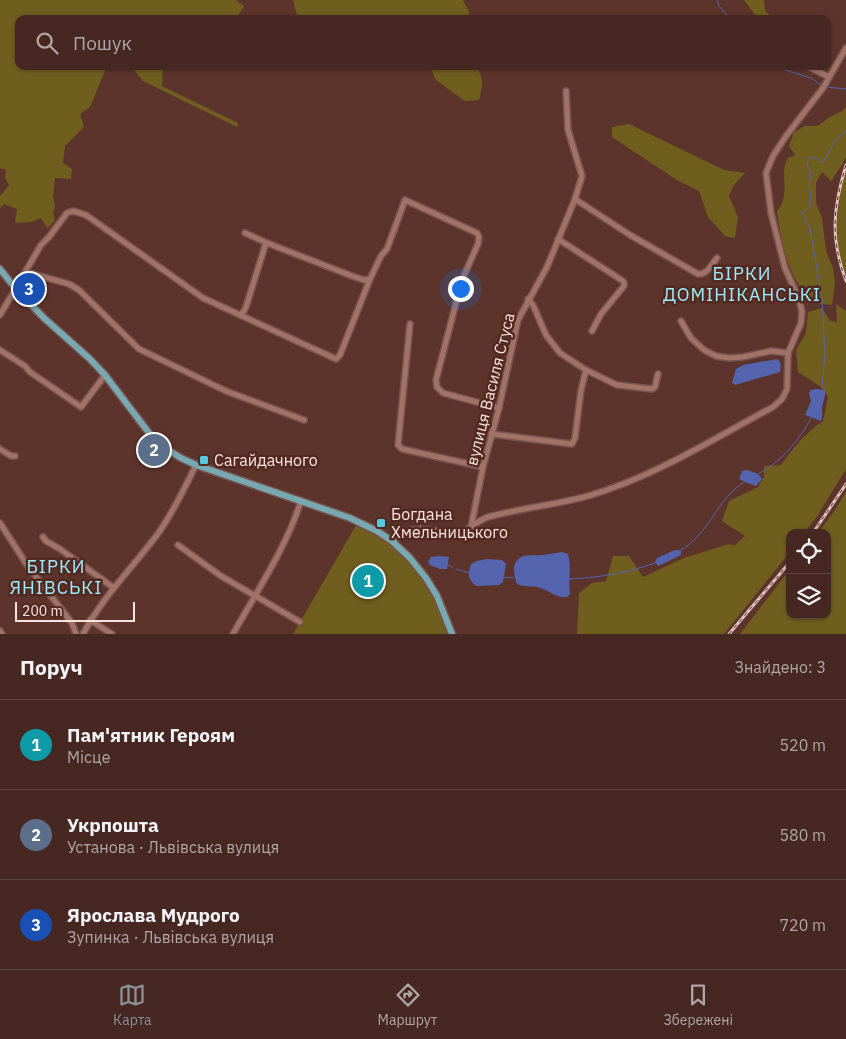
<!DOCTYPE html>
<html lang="uk">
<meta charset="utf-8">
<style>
body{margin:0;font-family:"IBM Plex Sans",sans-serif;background:#50332e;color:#f1f3f6}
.controls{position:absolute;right:15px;bottom:15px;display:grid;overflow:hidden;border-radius:10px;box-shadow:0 1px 4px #0004}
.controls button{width:45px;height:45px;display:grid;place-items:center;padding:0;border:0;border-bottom:1px solid #5e443f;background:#462721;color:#f1f3f6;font:25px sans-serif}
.scale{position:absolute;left:15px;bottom:12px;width:120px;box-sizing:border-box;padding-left:5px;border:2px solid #fde3dd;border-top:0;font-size:14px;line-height:18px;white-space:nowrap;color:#fde3dd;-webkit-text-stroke:4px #522a22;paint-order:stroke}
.you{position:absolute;left:460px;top:288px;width:18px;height:18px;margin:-12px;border:4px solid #fff;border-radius:50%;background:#1a73e8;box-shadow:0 0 0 8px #1a73e833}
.badge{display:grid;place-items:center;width:32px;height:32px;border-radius:50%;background:#8c9099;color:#fff;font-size:16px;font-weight:700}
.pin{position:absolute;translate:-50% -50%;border:2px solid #fff;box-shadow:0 1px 5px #0006}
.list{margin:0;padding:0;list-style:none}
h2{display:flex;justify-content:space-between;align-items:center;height:65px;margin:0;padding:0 20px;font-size:21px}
h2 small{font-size:16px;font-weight:400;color:#b0a5a5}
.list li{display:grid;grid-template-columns:32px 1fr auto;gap:15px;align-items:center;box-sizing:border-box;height:90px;padding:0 20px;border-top:1px solid #5e443f}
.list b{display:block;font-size:19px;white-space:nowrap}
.list p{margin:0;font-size:16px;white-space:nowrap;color:#b0a5a5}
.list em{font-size:16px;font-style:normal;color:#b0a5a5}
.icon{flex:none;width:28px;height:28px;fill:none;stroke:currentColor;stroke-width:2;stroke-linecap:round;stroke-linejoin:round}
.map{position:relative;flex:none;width:846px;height:634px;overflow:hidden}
.search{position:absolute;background:#462721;box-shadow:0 1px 4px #0004;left:15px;right:15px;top:15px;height:55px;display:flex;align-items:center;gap:12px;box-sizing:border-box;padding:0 18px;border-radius:10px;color:#b0a5a5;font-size:19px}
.sheet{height:335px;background:#462721}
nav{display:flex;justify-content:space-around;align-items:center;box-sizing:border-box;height:70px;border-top:1px solid #5e443f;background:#462721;font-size:14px;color:#b0a5a5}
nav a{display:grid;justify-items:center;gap:2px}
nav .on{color:#8c9099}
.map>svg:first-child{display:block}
.green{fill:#705e1f}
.water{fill:#5464af}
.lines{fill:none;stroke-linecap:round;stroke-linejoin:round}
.stream{stroke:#5464af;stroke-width:1}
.minor-casing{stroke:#76534c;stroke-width:8}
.major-casing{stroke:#76534c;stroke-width:9}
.minor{stroke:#a07268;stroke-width:5}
.major{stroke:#78a9b2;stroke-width:6}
.rail-casing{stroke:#e1c4be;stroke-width:3}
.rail{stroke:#522a22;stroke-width:1;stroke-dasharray:4;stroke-linecap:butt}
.poi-dot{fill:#56c9e0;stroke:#522a22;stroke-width:2}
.labels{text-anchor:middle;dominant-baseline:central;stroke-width:5;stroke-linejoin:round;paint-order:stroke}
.street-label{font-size:16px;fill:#fde3dd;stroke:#522a22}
.poi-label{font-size:16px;fill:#fde3dd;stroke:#522a22;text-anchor:start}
.neighbourhood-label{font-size:18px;letter-spacing:1px;fill:#9eecfd;stroke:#522a22}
</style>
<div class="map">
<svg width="846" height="634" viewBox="0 0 846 634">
<rect width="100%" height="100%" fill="#5d342c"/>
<!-- green -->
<g class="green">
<path d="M0,0H236L244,6L236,19H219L204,15V19H19V66H107L90,107L80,114L84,127L65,146L63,163L72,169L71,179L55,178L53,196L55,206L53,214L55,219L51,225L47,228L41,218L32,222L15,223L17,209L4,204L0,208V196L9,185L5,178L6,170L0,168Z"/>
<path d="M293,0H463L469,12V19H298Z"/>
<path d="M744,0H764L765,11L774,19H758L755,15Z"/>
<path d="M131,66H163L162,86L238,123L237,127L143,81Z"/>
<path d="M430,66H476C484,80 483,85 479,100L465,101L436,80Z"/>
<path d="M846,107V156L842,165L831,181L822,172L816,183V203L822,218L826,251L833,268L835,282L832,305C827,304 821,305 817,303C789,287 781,240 777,211C787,201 784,184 784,171C784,166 786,162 788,158L795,155L789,146L794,132L805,126H818L828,118L842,111Z"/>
<path d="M629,124L724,170L745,173L733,186L729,196L738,217L735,238L725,236L708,217L699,191L677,180L612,137V127Z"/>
<path d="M846,168V276L840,260L836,228L843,172Z"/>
<path d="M836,304L846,311V469L818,515L804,533H790V552L724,634H577L579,593L592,583L606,581L613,556H629L643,577L684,558L729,544L734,546L745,536L722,521L729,501L758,487L764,477V466L781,465C795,446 804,434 823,421L828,397L821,387L798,372L796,350L806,333L808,312L822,308L830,321L837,322Z"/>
<path d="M846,492V634H740L790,569V615H827V533H818L833,513Z"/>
<path d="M358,522L377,531L415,564L429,592L435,599L450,634H293Z"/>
</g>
<!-- water -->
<g class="water">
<path d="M777,359C782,362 781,367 780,372L735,385L732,383L736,369L743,365Z"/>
<path d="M816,389L825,390C826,396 823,401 822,408C822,413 823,416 821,421L805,415L811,401L809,393L811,390Z"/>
<path d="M747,470C753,472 759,473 762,479L756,486L750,484L739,479L742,471Z"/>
<path d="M675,550L681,551V555L658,566L655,562L657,558Z"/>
<path d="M562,552L568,554C572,567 568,581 570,594L567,597C557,599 547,589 537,587C530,586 524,587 517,584C515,579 514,574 514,568C517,552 530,556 543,555C549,554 556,553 562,552Z"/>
<path d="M439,556L449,557L447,569H440L430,565L428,562L431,557Z"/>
<path d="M487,559L502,560L506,564L503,582L499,585L476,586C467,578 468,574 471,564L477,561Z"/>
</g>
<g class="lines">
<!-- stream -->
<g class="stream">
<path d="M717,0L719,6L730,19"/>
<path d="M777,66L779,68L811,78L821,85"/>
<path d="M826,87L846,89"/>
<path d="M822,388L825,354L822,298L810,228L802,213L810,207L811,195L809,186L811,173L807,163L808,159C815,155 818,159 823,163L835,141L846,130"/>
<path d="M758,474C781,462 799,441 811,418"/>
<path d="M679,551C710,535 717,497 746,481"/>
<path d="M447,564L453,568"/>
<path d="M456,569L470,573"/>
<path d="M503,577L514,578"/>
<path d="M568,579C598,578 627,573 655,563"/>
</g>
<defs>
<g id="minor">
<path d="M807,66L829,77"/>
<path d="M575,199L630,235L698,274C707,275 712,264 717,258"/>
<path d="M245,233L267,243L352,276L364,280L370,279"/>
<path d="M558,239L623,281L624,283V286L601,314L592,331"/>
<path d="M26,272L69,284L79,290L139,349L226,391L304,420"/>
<path d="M528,299L533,305L546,335L560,353L586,370L617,385L652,389L655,387L658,374"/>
<path d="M0,315L41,245L49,237L67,213L73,211L86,215L203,298L336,359L340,355L370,279L381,256L387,249L405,200L477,233L479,237L478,244L462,280L436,380L437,387L443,393L499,408"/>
<path d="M240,315L244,311L246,307L265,246L267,243"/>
<path d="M681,321L691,338L704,350L716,356L729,358L743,357L771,351L788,353"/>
<path d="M410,324L398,445L402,449L483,467"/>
<path d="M0,350L25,366L30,372L81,407L105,375"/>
<path d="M491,434L572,444L575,438L581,390L586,370"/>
<path d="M0,449L11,456H15"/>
<path d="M0,523L27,565L72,623L76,634"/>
<path d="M471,527L483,467L499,408L518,320L547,267L575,199L582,176L568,130L566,91"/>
<path d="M43,537L46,541L60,549L114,588"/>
<path d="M392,541C397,538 403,533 408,531C425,525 444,536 461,532C471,529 478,520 488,517C521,508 555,505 588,496C654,477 713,439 773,407L782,399L787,389L788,353L801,323L802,312L799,299L785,268L771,213L766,173L773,156L786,136L823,88L846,48"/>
<path d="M178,545L221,576L300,622"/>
<path d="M90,620L112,634"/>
<path d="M0,631L2,634"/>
<path d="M83,634C102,598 132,568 157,535C173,513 184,489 196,465"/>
<path d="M233,634C257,591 286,548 301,501"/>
</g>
<path id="major" d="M0,269L15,288L44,318L90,359L105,375L149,433L168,450L181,458L196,465L350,518L377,531L392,541L410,558L426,578L437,596L452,634"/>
</defs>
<!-- minor casing -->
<use href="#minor" class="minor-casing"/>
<!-- major casing -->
<use href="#major" class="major-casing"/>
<!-- minor -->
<use href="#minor" class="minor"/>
<!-- major -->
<use href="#major" class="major"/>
<defs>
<g id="rail">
<path d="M846,165C833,208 830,238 846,281"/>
<path d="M813,533L846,484"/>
<path d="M729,634L790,562"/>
</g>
</defs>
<!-- rail casing -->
<use href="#rail" class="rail-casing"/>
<!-- rail -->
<use href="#rail" class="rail"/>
</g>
<!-- markers -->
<g class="poi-dot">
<rect x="199" y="455" width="10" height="10" rx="2.5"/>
<rect x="376" y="518" width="10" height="10" rx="2.5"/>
</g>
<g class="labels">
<!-- street labels -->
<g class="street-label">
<text transform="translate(490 389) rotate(-76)">вулиця Василя Стуса</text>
</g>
<!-- poi labels -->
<g class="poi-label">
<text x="214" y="460">Сагайдачного</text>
<text x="391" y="514">Богдана<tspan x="391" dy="18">Хмельницького</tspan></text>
</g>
<!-- neighbourhood labels -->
<g class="neighbourhood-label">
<text x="742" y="273">БІРКИ<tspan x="742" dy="21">ДОМІНІКАНСЬКІ</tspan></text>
<text x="56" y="566">БІРКИ<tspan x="56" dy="21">ЯНІВСЬКІ</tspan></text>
</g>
</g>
</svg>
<div class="controls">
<button><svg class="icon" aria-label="locate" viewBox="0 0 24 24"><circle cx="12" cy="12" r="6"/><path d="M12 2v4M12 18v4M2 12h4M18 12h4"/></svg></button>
<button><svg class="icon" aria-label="layers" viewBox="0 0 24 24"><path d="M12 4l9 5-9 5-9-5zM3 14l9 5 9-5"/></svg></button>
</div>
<div class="scale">200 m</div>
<div class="you"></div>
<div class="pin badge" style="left:368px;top:581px;background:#0f9aa8">1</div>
<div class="pin badge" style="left:154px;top:450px;background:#5c6f8a">2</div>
<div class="pin badge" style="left:29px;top:289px;background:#1a4fb4">3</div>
<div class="search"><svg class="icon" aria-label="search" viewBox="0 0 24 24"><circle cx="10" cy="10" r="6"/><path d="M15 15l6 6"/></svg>Пошук</div>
</div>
<section class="sheet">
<h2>Поруч<small>Знайдено: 3</small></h2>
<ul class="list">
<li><span class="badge" style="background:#0f9aa8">1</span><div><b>Пам'ятник Героям</b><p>Місце</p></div><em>520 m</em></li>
<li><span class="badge" style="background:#5c6f8a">2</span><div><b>Укрпошта</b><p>Установа · Львівська вулиця</p></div><em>580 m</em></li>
<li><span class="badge" style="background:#1a4fb4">3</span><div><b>Ярослава Мудрого</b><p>Зупинка · Львівська вулиця</p></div><em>720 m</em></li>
</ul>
</section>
<nav>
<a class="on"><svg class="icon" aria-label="map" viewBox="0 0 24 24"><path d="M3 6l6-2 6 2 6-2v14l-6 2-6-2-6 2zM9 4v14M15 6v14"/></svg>Карта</a>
<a><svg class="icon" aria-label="directions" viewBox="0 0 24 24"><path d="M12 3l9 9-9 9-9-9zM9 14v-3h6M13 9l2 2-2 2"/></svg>Маршрут</a>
<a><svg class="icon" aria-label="saved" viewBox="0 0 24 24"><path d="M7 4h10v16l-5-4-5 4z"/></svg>Збережені</a>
</nav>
